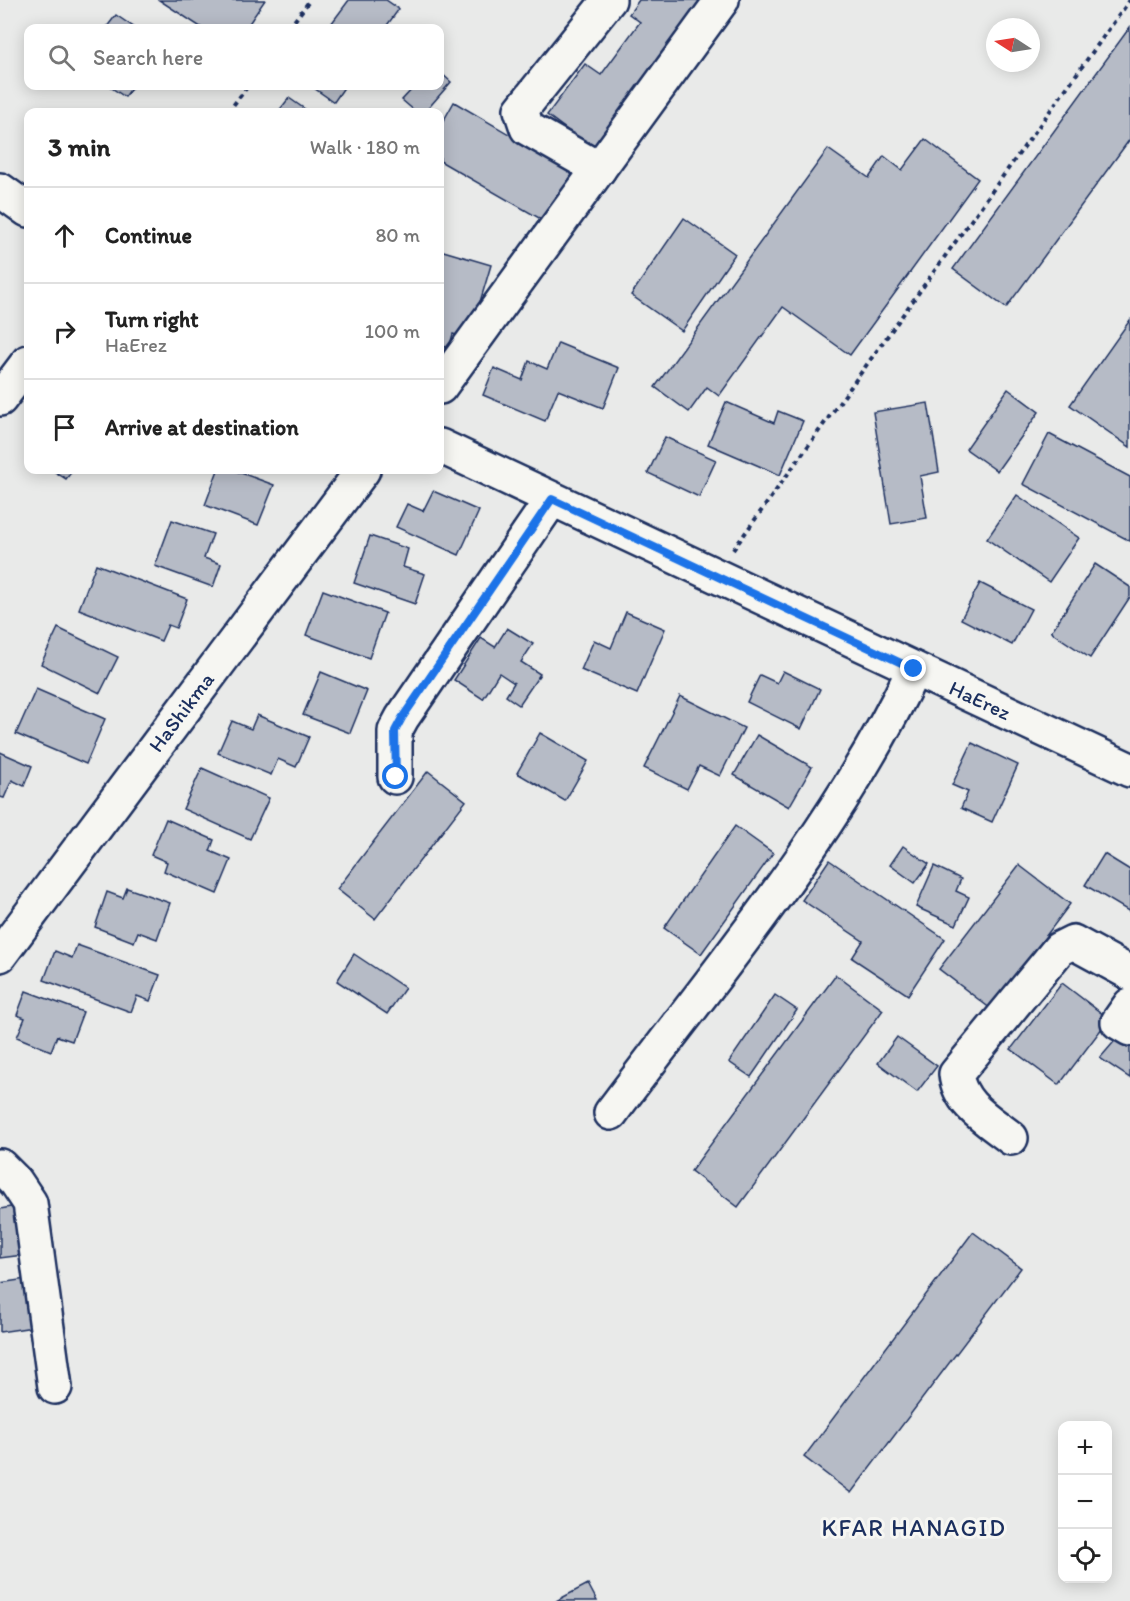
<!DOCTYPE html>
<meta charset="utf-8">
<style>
body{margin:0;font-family:Itim,sans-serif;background:#f6f6f6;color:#222}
.controls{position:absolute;right:18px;bottom:18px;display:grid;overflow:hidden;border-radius:12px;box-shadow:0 3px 15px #0003}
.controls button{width:54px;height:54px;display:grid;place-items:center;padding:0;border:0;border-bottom:2px solid #e0e0e0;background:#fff;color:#222;font:30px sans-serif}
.compass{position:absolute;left:986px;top:18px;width:54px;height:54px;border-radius:50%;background:#fff;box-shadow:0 3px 15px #0003;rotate:282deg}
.stop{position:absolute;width:18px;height:18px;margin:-14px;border:4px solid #1a73e8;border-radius:50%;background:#fff}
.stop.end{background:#1a73e8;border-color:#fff;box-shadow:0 2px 6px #0008}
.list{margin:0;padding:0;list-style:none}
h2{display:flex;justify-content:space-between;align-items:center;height:78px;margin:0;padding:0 24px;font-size:26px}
h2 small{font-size:20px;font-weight:400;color:#767676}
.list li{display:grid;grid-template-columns:39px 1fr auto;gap:18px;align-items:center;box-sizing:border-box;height:96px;padding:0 24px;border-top:2px solid #e0e0e0}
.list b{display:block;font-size:22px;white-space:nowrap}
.list p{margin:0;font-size:20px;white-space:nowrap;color:#767676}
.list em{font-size:20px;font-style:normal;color:#767676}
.icon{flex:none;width:33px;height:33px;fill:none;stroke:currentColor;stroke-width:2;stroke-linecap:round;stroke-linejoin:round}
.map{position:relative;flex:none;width:1130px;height:1601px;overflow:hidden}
.search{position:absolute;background:#fff;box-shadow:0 3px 15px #0003;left:24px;top:24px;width:420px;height:66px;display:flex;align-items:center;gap:15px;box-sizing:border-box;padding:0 21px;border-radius:12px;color:#767676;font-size:22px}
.panel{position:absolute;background:#fff;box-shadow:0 3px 15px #0003;left:24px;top:108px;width:420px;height:366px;border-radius:12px}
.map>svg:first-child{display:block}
.building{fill:#b6bbc6;stroke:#1b2f5e;stroke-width:1.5}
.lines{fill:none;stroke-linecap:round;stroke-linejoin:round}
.minor-casing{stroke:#1b2f5e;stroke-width:38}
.path{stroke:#1b2f5e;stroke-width:4;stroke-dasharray:4.5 4.5;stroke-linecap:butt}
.minor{stroke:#f6f6f2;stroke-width:33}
.route{stroke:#1a73e8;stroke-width:8}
.labels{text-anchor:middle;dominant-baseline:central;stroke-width:6;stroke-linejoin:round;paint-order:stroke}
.street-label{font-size:21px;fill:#1b2f5e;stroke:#f6f6f2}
.quarter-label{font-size:24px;letter-spacing:1.5px;fill:#1b2f5e;stroke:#f6f6f2}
</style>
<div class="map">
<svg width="1130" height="1601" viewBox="0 0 1130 1601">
<rect width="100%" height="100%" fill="#e9eae9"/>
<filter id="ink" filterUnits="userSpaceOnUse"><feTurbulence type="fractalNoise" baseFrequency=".0167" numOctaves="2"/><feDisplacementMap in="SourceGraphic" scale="12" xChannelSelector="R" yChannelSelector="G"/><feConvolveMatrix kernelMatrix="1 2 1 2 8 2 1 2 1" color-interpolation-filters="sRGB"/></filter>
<g filter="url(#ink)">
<!-- building -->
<g class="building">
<path d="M159,0H265L246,28H202Z"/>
<path d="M349,0H386L399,9L385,28H328Z"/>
<path d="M639,0H702L593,149L547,115L585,64L601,75L640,22L629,14Z"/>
<path d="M116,15L135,28H106Z"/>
<path d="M1130,27V139L1006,308L953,269Z"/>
<path d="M440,72L451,82L425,112H416L402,100L415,86H440Z"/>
<path d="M109,86H133L125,97Z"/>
<path d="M311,86H345L334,102Z"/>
<path d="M289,98L309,112H278Z"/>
<path d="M454,102L574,172L546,222L440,161V127Z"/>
<path d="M925,139L978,179L850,355L783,307L719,396L707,387L689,412L655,387L828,149L869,178L884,156L902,170Z"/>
<path d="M684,218L735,254L682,331L631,295Z"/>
<path d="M440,250L491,265L469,339L453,334L449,348L440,345Z"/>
<path d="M1130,320V447L1070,405Z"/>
<path d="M558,343L619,368L603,408L558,390L545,421L483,395L494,368L522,380L529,361L547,369Z"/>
<path d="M1008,389L1039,412L997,471L966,449Z"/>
<path d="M726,402L774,423L778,411L803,421L780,475L708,444Z"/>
<path d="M928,403L939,472L920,476L927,518L891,524L873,412Z"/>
<path d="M1049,434L1130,477V541L1023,484Z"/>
<path d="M665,437L716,460L699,497L648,473Z"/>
<path d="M52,470H73L66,479Z"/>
<path d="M218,470H233L274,485L258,525L205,505Z"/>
<path d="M433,491L479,511L459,555L396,527L407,504L423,511Z"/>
<path d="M1017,495L1079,538L1049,582L987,539Z"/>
<path d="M172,520L213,534L204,558L221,564L213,587L155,566Z"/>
<path d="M370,536L408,549L403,567L425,574L415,604L354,583Z"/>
<path d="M96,564L187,599L176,628L168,625L161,641L79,609Z"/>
<path d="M1095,564L1130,587V597L1090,658L1051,632Z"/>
<path d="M980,583L1031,609L1012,645L961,619Z"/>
<path d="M323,590L385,613L369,658L306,635Z"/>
<path d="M626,612L665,629L637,694L581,670L594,640L611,648Z"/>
<path d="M58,628L118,657L100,693L41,664Z"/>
<path d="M507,628L533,644L521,662L540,674L519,705L506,696L514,683L499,673L483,699L454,680L481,638L495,647Z"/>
<path d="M783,671L820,689L801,729L747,702L760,675L777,683Z"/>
<path d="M321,672L367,691L350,733L303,715Z"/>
<path d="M36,689L105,719L86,764L16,734Z"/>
<path d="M680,696L744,728L720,776L699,766L687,789L644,768Z"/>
<path d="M257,715L309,737L296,767L278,759L271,775L218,753L232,721L251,729Z"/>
<path d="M540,733L588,761L565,801L517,773Z"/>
<path d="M757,735L812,767L789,807L734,775Z"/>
<path d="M972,743L1018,765L992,822L961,808L968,792L952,785Z"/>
<path d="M0,752L32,766L24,786L12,780L4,798L0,797Z"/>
<path d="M202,768L269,798L250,839L183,809Z"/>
<path d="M428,771L466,801L375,919L337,889Z"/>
<path d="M166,819L214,840L210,851L231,860L217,894L164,871L167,862L151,855Z"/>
<path d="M735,826L773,853L701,954L664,928Z"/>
<path d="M903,846L929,864L915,883L890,865Z"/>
<path d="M1104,854L1130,870V912L1085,885Z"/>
<path d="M829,860L945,939L908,995L852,958L863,941L802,900Z"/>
<path d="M1019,865L1070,904L991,1009L939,969Z"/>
<path d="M934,866L961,879L956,891L969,897L956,925L916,907Z"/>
<path d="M127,888L170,903L157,939L138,932L134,942L95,927L107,892L123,898Z"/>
<path d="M77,945L160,975L150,1001L137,996L131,1012L44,980L55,951L72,958Z"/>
<path d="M354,954L405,988L387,1014L337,981Z"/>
<path d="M836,975L883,1010L738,1207L691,1171Z"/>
<path d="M1062,983L1109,1019L1059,1085L1011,1049Z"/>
<path d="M26,991L83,1012L72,1041L57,1036L51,1051L17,1037L25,1018L17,1015Z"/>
<path d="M775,995L797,1010L751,1077L729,1062Z"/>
<path d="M1119,1036L1130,1045V1078L1100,1058Z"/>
<path d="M897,1037L937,1066L917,1092L878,1063Z"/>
<path d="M16,1206L23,1255L0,1258V1209Z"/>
<path d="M973,1232L1021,1268L851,1493L804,1457Z"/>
<path d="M26,1279L33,1327L0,1332V1283Z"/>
<path d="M588,1584L597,1601H556Z"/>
</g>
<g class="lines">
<defs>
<g id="minor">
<path d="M599,169L527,128L521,110L609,0"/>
<path d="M0,190L28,210"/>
<path d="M440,387L722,0"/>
<path d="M0,399L28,362"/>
<path d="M440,446L1130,770"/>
<path d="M395,777V731L402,718L552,499"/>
<path d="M0,955L363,470"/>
<path d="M1130,1005L1118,1022L1130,1029"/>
<path d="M611,1113C718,970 837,831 914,669"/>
<path d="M1011,1138C988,1120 959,1104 956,1074L1059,949L1073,942L1130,973"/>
<path d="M0,1166L16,1182L30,1203L55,1387"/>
</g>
</defs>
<!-- minor casing -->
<use href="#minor" class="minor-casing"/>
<!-- path -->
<g class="path">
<path d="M289,28L310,0"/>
<path d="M228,112L248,86"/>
<path d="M733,550L1130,0"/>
</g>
<!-- minor -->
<use href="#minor" class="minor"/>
</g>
</g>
<g class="lines" filter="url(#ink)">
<!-- route -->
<path class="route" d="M396,777L395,731L402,718L552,499L914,669"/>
</g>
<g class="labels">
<!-- street labels -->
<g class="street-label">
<text transform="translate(980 700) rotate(25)">HaErez</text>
<text transform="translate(181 712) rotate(-53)">HaShikma</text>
</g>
<!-- quarter labels -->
<g class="quarter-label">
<text x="914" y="1527">KFAR HANAGID</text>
</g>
</g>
</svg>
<div class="controls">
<button>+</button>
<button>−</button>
<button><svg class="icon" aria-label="locate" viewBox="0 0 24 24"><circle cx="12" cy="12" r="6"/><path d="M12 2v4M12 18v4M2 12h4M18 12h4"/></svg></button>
</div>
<svg class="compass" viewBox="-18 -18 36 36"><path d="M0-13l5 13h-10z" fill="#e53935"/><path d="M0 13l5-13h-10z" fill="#767676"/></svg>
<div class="stop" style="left:396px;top:777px"></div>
<div class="stop end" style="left:914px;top:669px"></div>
<div class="search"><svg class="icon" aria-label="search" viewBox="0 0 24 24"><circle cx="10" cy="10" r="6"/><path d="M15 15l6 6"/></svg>Search here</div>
<section class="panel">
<h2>3 min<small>Walk · 180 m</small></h2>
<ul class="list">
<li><svg class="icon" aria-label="ahead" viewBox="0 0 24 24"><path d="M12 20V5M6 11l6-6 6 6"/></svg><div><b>Continue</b></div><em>80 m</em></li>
<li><svg class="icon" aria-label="right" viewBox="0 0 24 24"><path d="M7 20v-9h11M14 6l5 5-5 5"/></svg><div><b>Turn right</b><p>HaErez</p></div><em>100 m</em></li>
<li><svg class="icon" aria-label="arrive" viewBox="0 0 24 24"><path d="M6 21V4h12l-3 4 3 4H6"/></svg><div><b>Arrive at destination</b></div></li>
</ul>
</section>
</div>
